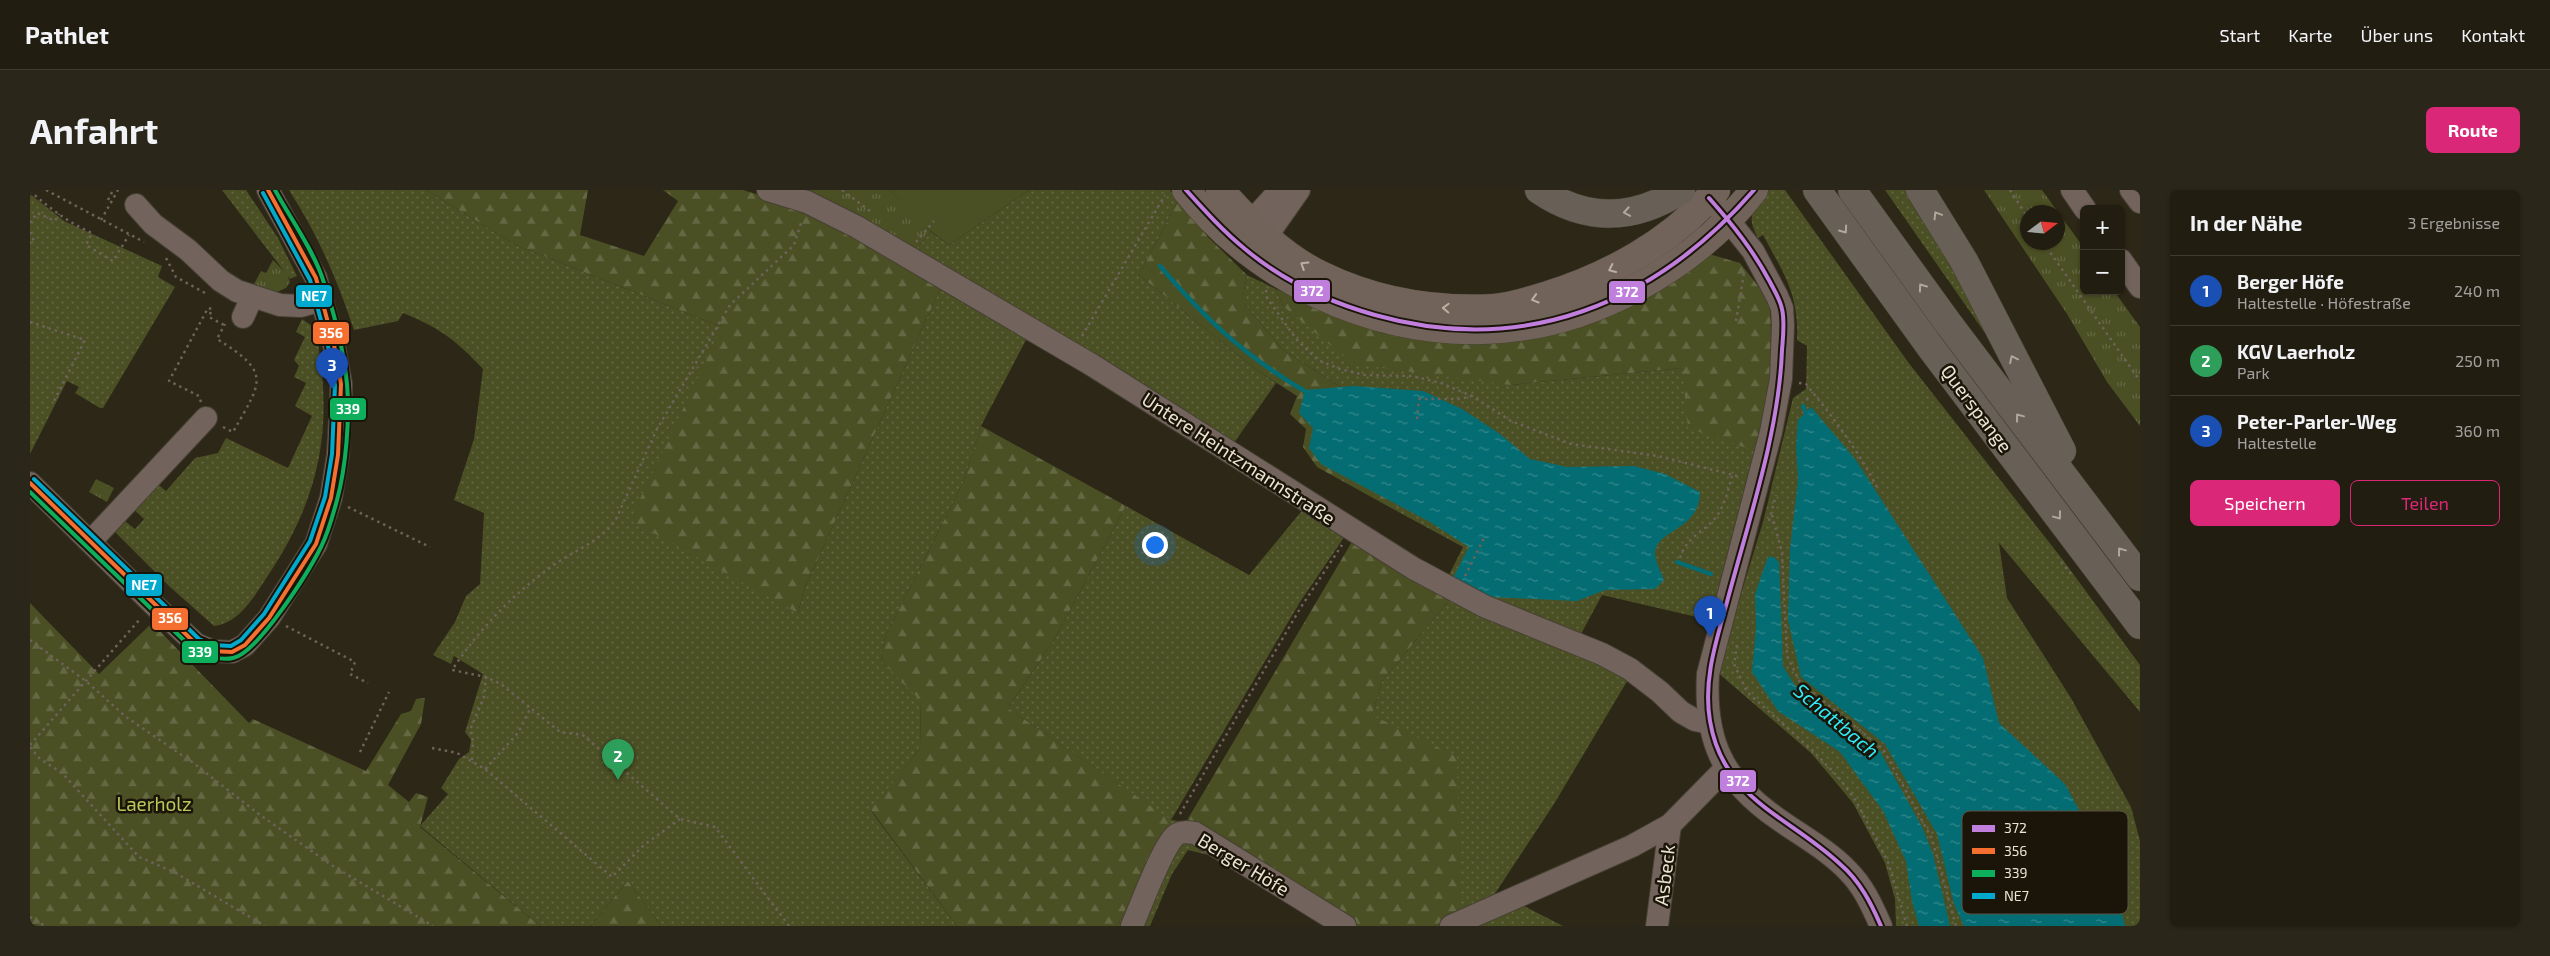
<!DOCTYPE html>
<html lang="de">
<meta charset="utf-8">
<style>
body{margin:0;font-family:"Exo 2",sans-serif;background:#2a261a;color:#f1f3f6}
.controls{position:absolute;right:15px;top:15px;display:grid;overflow:hidden;border-radius:8px;box-shadow:0 1px 4px #0004}
.controls button{width:45px;height:45px;display:grid;place-items:center;padding:0;border:0;border-bottom:1px solid #3f3b31;background:#221d11;color:#f1f3f6;font:25px sans-serif}
.compass{position:absolute;left:1990px;top:15px;width:45px;height:45px;border-radius:50%;background:#221d11;box-shadow:0 1px 4px #0004;rotate:74deg}
.you{position:absolute;left:1124px;top:354px;width:18px;height:18px;margin:-12px;border:4px solid #fff;border-radius:50%;background:#1a73e8;box-shadow:0 0 0 8px #1a73e833}
.badge{display:grid;place-items:center;width:32px;height:32px;border-radius:50%;background:#db2777;color:#fff;font-size:16px;font-weight:700}
.pin{position:absolute;translate:-50% -41px;filter:drop-shadow(0 1px 2px #0008)}
.pin::after{content:'';position:absolute;top:26px;width:18px;height:15px;background:inherit;clip-path:polygon(0 0,100% 0,50% 100%)}
.list{margin:0;padding:0;list-style:none}
h2{display:flex;justify-content:space-between;align-items:center;height:65px;margin:0;padding:0 20px;font-size:21px}
h2 small{font-size:16px;font-weight:400;color:#a2a29f}
.list li{display:grid;grid-template-columns:32px 1fr auto;gap:15px;align-items:center;box-sizing:border-box;height:70px;padding:0 20px;border-top:1px solid #3f3b31}
.list b{display:block;font-size:19px;white-space:nowrap}
.list p{margin:0;font-size:16px;white-space:nowrap;color:#a2a29f}
.list em{font-size:16px;font-style:normal;color:#a2a29f}
.actions{display:flex;gap:10px;padding:15px 20px}
.actions a{flex:1;padding:11px 0;border:1px solid #db2777;border-radius:8px;text-align:center;font-size:18px;color:#db2777}
.actions .main{background:#db2777;color:#fff}
.map{position:relative;flex:none;width:2110px;height:736px;overflow:hidden;border-radius:8px}
header{display:flex;align-items:center;gap:30px;box-sizing:border-box;height:70px;padding:0 25px;background:#221d11;border-bottom:1px solid #3f3b31}
header strong{font-size:24px}
nav{display:flex;gap:28px;margin-inline-start:auto;font-size:18px}
.intro{display:flex;align-items:center;justify-content:space-between;box-sizing:border-box;height:120px;padding:0 30px}
h1{margin:0;font-size:35px}
.button{padding:12px 22px;border-radius:8px;background:#db2777;color:#fff;font-size:18px;font-weight:700}
main{display:flex;gap:30px;padding:0 30px}
aside{flex:1;background:#221d11;border-radius:8px;box-shadow:0 1px 4px #0004}
.map>svg:first-child{display:block}
.grass{fill:url(#grass-dots)}
.forest{fill:url(#forest-firs)}
.park{fill:url(#park-tufts);fill-rule:evenodd}
.pitch{fill:#4a4f24}
.water{fill:url(#water-ripples)}
.lines{fill:none;stroke-linecap:round;stroke-linejoin:round}
.stream{stroke:#046d73;stroke-width:4.5}
.minor-casing{stroke:#464133;stroke-width:24}
.major-casing{stroke:#464133;stroke-width:29}
.highway-casing{stroke:#464133;stroke-width:29}
.path{stroke:#6e625a;stroke-width:2.5;stroke-dasharray:2.5 4;stroke-linecap:butt}
.minor{stroke:#73635d;stroke-width:22}
.major{stroke:#716359;stroke-width:28}
.highway{stroke:#685f56;stroke-width:28}
.bus-1-casing{stroke:#1a1508;stroke-width:8}
.bus-2-casing{stroke:#1a1508;stroke-width:8}
.bus-3-casing{stroke:#1a1508;stroke-width:8}
.bus-4-casing{stroke:#1a1508;stroke-width:8}
.bus-1{stroke:#c07fdc;stroke-width:4}
.bus-2{stroke:#f46f30;stroke-width:4}
.bus-3{stroke:#0daf5c;stroke-width:4}
.bus-4{stroke:#00a9ce;stroke-width:4}
.oneway{stroke:#b0a89b}
.oneway2{stroke:#bab0a2}
.labels{text-anchor:middle;dominant-baseline:central;stroke-width:5;stroke-linejoin:round;paint-order:stroke}
.street-label{font-size:19px;fill:#ebe4d3;stroke:#1a1508}
.park-label{font-size:19px;fill:#b9c959;stroke:#1a1508}
.water-label{font-size:20px;font-style:italic;fill:#30ebf8;stroke:#1a1508}
.key{fill:#1a1508;stroke:#595345;stroke-width:1}
.key-label{font-size:14px;fill:#ebe4d3}
.line-badge{stroke:#1a1508;stroke-width:2}
.badge-label{font-size:14px;text-anchor:middle;font-weight:bold;fill:#fff}
</style>
<header>
<strong>Pathlet</strong>
<nav><a>Start</a><a>Karte</a><a>Über uns</a><a>Kontakt</a></nav>
</header>
<div class="intro"><h1>Anfahrt</h1><a class="button">Route</a></div>
<main>
<div class="map">
<svg width="2110" height="736" viewBox="0 0 2110 736">
<defs>
<pattern id="grass-dots" width="8" height="8" patternUnits="userSpaceOnUse" patternTransform="scale(1.25)"><rect width="8" height="8" fill="#4a4f24"/><path d="M2 2h.1M6 6h.1" fill="none" stroke="#646843" stroke-width="1.8" stroke-linecap="round"/></pattern>
<pattern id="forest-firs" width="22" height="20" patternUnits="userSpaceOnUse" patternTransform="scale(1.25)"><rect width="22" height="20" fill="#4a4f24"/><path d="M5 1l3.5 6h-7zM16 11l3.5 6h-7z" fill="#646843"/></pattern>
<pattern id="park-tufts" width="24" height="20" patternUnits="userSpaceOnUse" patternTransform="scale(1.25)"><rect width="24" height="20" fill="#4a4f24"/><path d="M3 7l-1-3M5 7V3M7 7l1-3M15 17l-1-3M17 17v-4M19 17l1-3" fill="none" stroke="#646843"/></pattern>
<pattern id="water-ripples" width="26" height="14" patternUnits="userSpaceOnUse" patternTransform="scale(1.25)"><rect width="26" height="14" fill="#046d73"/><path d="M2 4q2-2 4 0t4 0M15 11q2-2 4 0t4 0" fill="none" stroke="#35898c"/></pattern>
</defs>
<rect width="100%" height="100%" fill="#2d2717"/>
<!-- grass -->
<g class="grass">
<path d="M192,0H216L248,48L267,86L260,89Z"/>
<path d="M259,0H396L486,55L692,137L768,423L774,400L911,97L998,146L951,236L933,293L855,447L851,471L890,509L891,557L841,621L927,736H631L598,691L560,736H510L390,636L418,604L411,598L429,569L439,562L441,550L435,542L453,484L424,466L421,474L403,465L425,432L436,406L450,394L454,323L424,310L444,249L453,179C426,150 410,138 373,123L368,131L324,140C307,89 288,45 259,0Z"/>
<path d="M999,0H1140L1148,11L1109,85L1228,181L1246,193L1201,257L882,63L901,42L919,55Z"/>
<path d="M1737,0H1755L1878,172L2033,370L2110,475V522L1969,353L1977,408L2041,508L2101,617L2110,651V736H1866L1865,709L1855,673L1823,613L1781,563L1687,482L1733,332L1763,208L1776,199L1777,156L1767,150C1769,104 1754,84 1733,45L1728,48C1715,25 1724,19 1737,0Z"/>
<path d="M1855,0H1879L1961,146H1957Z"/>
<path d="M0,4L34,31L132,76L128,87L145,97L73,218H70L45,203L49,197L37,191L0,264Z"/>
<path d="M1217,85L1246,99L1253,116L1480,195L1652,178L1725,261L1684,431L1572,405L1551,444L1417,389L1433,357L1363,319L1377,306L1312,198L1252,159L1212,111Z"/>
<path d="M272,129L285,138C305,235 291,308 235,390C222,410 208,433 184,436L139,396L83,340L91,328L105,339L114,329L101,317L125,292L136,301L165,268L188,263L196,248L258,278L282,226L265,216L276,193L264,187L269,176L264,170L275,147L266,142Z"/>
<path d="M1096,316L1219,385L1275,317L1317,343L1270,412L1141,630L1156,632L1298,736L1178,665L1158,660L1142,684L1120,736H1087L1140,630L978,518L1024,450Z"/>
<path d="M1421,408L1549,461L1599,488L1524,614L1464,705L1490,714L1533,736H1404L1431,723L1342,525L1352,491Z"/>
</g>
<!-- forest -->
<g class="forest">
<path d="M396,0H558L550,45L614,66L648,11L633,0H713L729,5L860,0L864,71L911,97L774,400L768,423L600,330L692,137L486,55Z"/>
<path d="M1148,11L1178,47L1217,85L1212,111L1252,159L1312,198L1328,197L1377,307L1363,319L1287,277L1273,257L1276,239L1260,224L1267,206L1228,181L1109,85Z"/>
<path d="M1679,64L1710,73L1740,111L1743,194L1725,261L1658,238L1652,178L1480,195L1323,174L1253,116L1246,99L1352,143L1443,152L1488,149L1574,129L1631,100Z"/>
<path d="M951,236L1096,316L1024,450L978,518L1141,630L1087,736H927L841,620L891,557L890,510L851,471L855,447L933,293Z"/>
<path d="M1323,350L1421,408L1352,491L1342,525L1427,567L1431,723L1404,736H1325L1156,632Z"/>
<path d="M0,413L69,484L122,433L219,533L223,529L336,581L371,524L381,521L386,509L395,508L391,534L358,595L379,612L386,603L398,607L390,637L510,736H0Z"/>
<path d="M598,691L631,736H560Z"/>
</g>
<!-- park -->
<g class="park">
<path d="M759,0H860L901,42L882,63Z"/>
<path d="M1954,0H2012L2054,58V101H2084L2110,137V236L2077,192L2037,124ZM2028,22V52H1998V22Z"/>
<path d="M243,70L257,84L260,92L256,98L243,104L224,94L231,81L236,83Z"/>
<path d="M66,289L84,298L77,312L59,302Z"/>
</g>
<!-- pitch -->
<path class="pitch" d="M860,0H999L919,55L894,36Z"/>
<!-- water -->
<g class="water">
<path d="M1324,196L1393,201L1432,219L1470,244L1500,269L1537,277L1604,276L1635,284L1670,302C1669,342 1627,338 1625,363C1625,371 1631,382 1634,390L1625,399L1575,400L1547,411L1461,407L1423,388L1439,357L1400,332L1291,274L1279,258L1283,238L1269,223L1275,200Z"/>
<path d="M1781,217L1826,270L1953,468L1969,533L2035,594L2082,682L2095,736H1934L1924,714L1907,644L1855,554L1771,487L1758,430L1760,359L1768,290L1766,257L1768,230Z"/>
<path d="M1738,367H1744L1749,372L1753,476L1764,494L1850,561L1892,637L1903,664L1920,736H1889L1882,711L1876,671L1853,621L1810,562L1748,521L1722,482L1726,437L1725,404Z"/>
</g>
<g class="lines">
<!-- stream -->
<g class="stream">
<path d="M1130,76C1177,131 1216,167 1278,203"/>
<path d="M1773,216L1778,228"/>
<path d="M1647,372L1681,384"/>
</g>
<defs>
<g id="minor">
<path d="M738,0L777,12L827,37L1062,175L1383,378L1454,416L1572,464L1600,479L1630,502L1651,522L1665,530L1680,533"/>
<path d="M2042,0L2055,19"/>
<path d="M2101,0L2110,12"/>
<path d="M106,15L123,34L158,60L191,91L207,101L250,115L271,116L292,110"/>
<path d="M1687,16L1723,61L1747,106L1752,118L1753,135L1751,189L1741,242L1678,484C1674,551 1693,591 1748,629C1772,646 1798,660 1818,681C1834,697 1842,716 1851,736"/>
<path d="M1216,49L1221,32L1250,0"/>
<path d="M1221,55L1236,47L1269,0"/>
<path d="M2091,70L2110,97"/>
<path d="M213,127L222,107"/>
<path d="M0,293L123,414L166,454L182,461L202,462L215,455L239,428L286,354L301,308L308,265L311,212V194L304,155L286,88L238,0"/>
<path d="M61,351L176,228"/>
<path d="M1102,736C1110,718 1133,655 1146,645C1151,641 1158,642 1165,643L1315,736"/>
<path d="M1421,736L1602,656L1640,635L1695,579"/>
<path d="M1627,736L1640,635"/>
</g>
<g id="major">
<path d="M1156,0C1226,89 1340,143 1453,140C1556,138 1662,80 1724,0"/>
<path d="M1190,0C1219,32 1251,66 1291,85C1344,111 1404,121 1463,118C1481,117 1498,111 1515,106C1579,86 1642,52 1686,0"/>
</g>
<g id="highway">
<path d="M1509,0C1556,32 1604,31 1651,0"/>
<path d="M1787,0L1901,158L2110,435"/>
<path d="M1822,0L1918,133L2110,387"/>
<path d="M1890,0L1934,71L2032,261"/>
</g>
</defs>
<!-- minor casing -->
<use href="#minor" class="minor-casing"/>
<!-- major casing -->
<use href="#major" class="major-casing"/>
<!-- highway casing -->
<use href="#highway" class="highway-casing"/>
<!-- path -->
<g class="path">
<path d="M16,0L114,52"/>
<path d="M812,0L840,21"/>
<path d="M1980,0L1998,28"/>
<path d="M0,1C18,17 39,33 62,43L56,55L83,71L99,45"/>
<path d="M78,10L83,0"/>
<path d="M71,30L88,0"/>
<path d="M0,33L7,23L25,31L29,24"/>
<path d="M0,42L4,51L0,53"/>
<path d="M886,52L904,31"/>
<path d="M2013,52L2110,191"/>
<path d="M136,68L146,87L175,103"/>
<path d="M1236,100L1237,108L1267,150L1288,170L1310,179L1335,185L1382,186L1411,193L1442,206L1481,231L1541,254L1628,266L1711,287"/>
<path d="M1706,131L1714,83"/>
<path d="M0,132L55,150L24,211L27,212"/>
<path d="M1052,146L1135,5"/>
<path d="M1769,193L1776,194C1803,227 1827,259 1847,297"/>
<path d="M1777,208L1778,214"/>
<path d="M171,212L169,206L139,191L178,118L182,119L179,127L194,135"/>
<path d="M1387,229L1389,209H1431L1441,206"/>
<path d="M193,237L203,242C232,191 242,183 187,149L195,134"/>
<path d="M318,317L400,357"/>
<path d="M1742,325L1752,363L1757,466L1770,492L1853,559L1902,649L1926,736"/>
<path d="M1739,331L1746,305"/>
<path d="M1650,368C1657,345 1673,344 1686,327C1695,315 1698,300 1702,286"/>
<path d="M2031,372L2041,384"/>
<path d="M1435,386L1454,348"/>
<path d="M256,436L325,472L320,484L338,493"/>
<path d="M0,450L57,492L96,527L162,572L230,625L303,676L403,736"/>
<path d="M1707,455L1704,474L1717,502L1782,560L1810,589L1826,611L1858,672L1877,736"/>
<path d="M0,555L110,429"/>
<path d="M0,557L10,569L32,583L109,667L144,682L235,736"/>
<path d="M402,558L427,563L455,579L582,687L614,655L650,629"/>
<path d="M330,562L359,502"/>
<path d="M442,570L443,551L440,540L454,507L456,487"/>
<path d="M455,579L488,543L501,517"/>
<path d="M1150,624L1271,417L1312,355"/>
<path d="M0,727L15,736"/>
<path d="M759,736L685,637L650,629L553,545L530,542L471,494L456,487L422,480C450,438 484,403 525,374C547,359 570,352 586,329L627,239L700,115L764,55L772,30"/>
</g>
<!-- minor -->
<use href="#minor" class="minor"/>
<!-- major -->
<use href="#major" class="major"/>
<!-- highway -->
<use href="#highway" class="highway"/>
<defs>
<g id="bus-1">
<path d="M1156,0C1175,21 1193,41 1215,59C1252,90 1299,112 1345,125C1494,167 1625,114 1724,0"/>
<path d="M1679,8C1703,35 1723,60 1740,92C1744,100 1750,109 1752,119C1755,132 1753,147 1752,160C1749,243 1718,332 1697,412C1686,452 1673,490 1680,531C1693,610 1759,626 1810,674C1830,691 1841,713 1851,736"/>
</g>
<path id="bus-2" d="M0,293L166,454L182,461L202,462L215,455L239,428L286,354L301,308L308,265L311,194L304,155L286,88L238,0"/>
<path id="bus-3" d="M0,302L163,459C175,465 189,471 203,468C228,463 279,381 291,357C298,343 303,325 307,310C316,277 320,228 317,194C314,161 303,118 292,87C283,60 259,26 245,0"/>
<path id="bus-4" d="M4,289L169,449L183,455L201,456L211,450L234,424L280,351L295,307L302,264L305,195L298,156L280,90L233,3"/>
</defs>
<!-- bus-1 casing -->
<use href="#bus-1" class="bus-1-casing"/>
<!-- bus-2 casing -->
<use href="#bus-2" class="bus-2-casing"/>
<!-- bus-3 casing -->
<use href="#bus-3" class="bus-3-casing"/>
<!-- bus-4 casing -->
<use href="#bus-4" class="bus-4-casing"/>
<!-- bus-1 -->
<use href="#bus-1" class="bus-1"/>
<!-- bus-2 -->
<use href="#bus-2" class="bus-2"/>
<!-- bus-3 -->
<use href="#bus-3" class="bus-3"/>
<!-- bus-4 -->
<use href="#bus-4" class="bus-4"/>
</g>
<!-- one-way arrows -->
<defs><path id="oneway-chevron" d="M-2-3.5L2.5 0L-2 3.5" fill="none" stroke-width="1.6" stroke-linecap="round" stroke-linejoin="round" transform="scale(1.25)"/></defs>
<g class="oneway">
<use href="#oneway-chevron" transform="translate(1597 22) rotate(170)"/>
<use href="#oneway-chevron" transform="translate(1907 25) rotate(-121)"/>
<use href="#oneway-chevron" transform="translate(1814 40) rotate(55)"/>
<use href="#oneway-chevron" transform="translate(1892 97) rotate(-126)"/>
<use href="#oneway-chevron" transform="translate(1983 169) rotate(-116)"/>
<use href="#oneway-chevron" transform="translate(1989 227) rotate(-127)"/>
<use href="#oneway-chevron" transform="translate(2028 326) rotate(53)"/>
<use href="#oneway-chevron" transform="translate(2091 361) rotate(-127)"/>
</g>
<g class="oneway2">
<use href="#oneway-chevron" transform="translate(1274 75) rotate(-148)"/>
<use href="#oneway-chevron" transform="translate(1582 79) rotate(155)"/>
<use href="#oneway-chevron" transform="translate(1505 109) rotate(163)"/>
<use href="#oneway-chevron" transform="translate(1416 118) rotate(-178)"/>
</g>
<g class="labels">
<!-- street labels -->
<g class="street-label">
<text transform="translate(1947 218) rotate(53)">Querspange</text>
<text transform="translate(1209 268) rotate(33)">Untere Heintzmannstraße</text>
<text transform="translate(1214 674) rotate(31)">Berger Höfe</text>
<text transform="translate(1634 685) rotate(-83)">Asbeck</text>
</g>
<!-- park labels -->
<g class="park-label">
<text x="124" y="613">Laerholz</text>
</g>
<!-- water labels -->
<g class="water-label">
<text transform="translate(1807 530) rotate(40)">Schattbach</text>
</g>
</g>
<!-- legend -->
<rect x="1932" y="621" width="166" height="103" rx="8" class="key"/>
<rect x="1942" y="635" width="23" height="7" fill="#c07fdc"/>
<rect x="1942" y="658" width="23" height="6" fill="#f46f30"/>
<rect x="1942" y="680" width="23" height="7" fill="#0daf5c"/>
<rect x="1942" y="703" width="23" height="6" fill="#00a9ce"/>
<g class="key-label">
<text x="1974" y="643">372</text>
<text x="1974" y="666">356</text>
<text x="1974" y="688">339</text>
<text x="1974" y="711">NE7</text>
</g>
<g class="line-badge">
<rect x="1263" y="89" width="38" height="24" rx="5" fill="#c07fdc"/>
<rect x="1578" y="90" width="38" height="24" rx="5" fill="#c07fdc"/>
<rect x="265" y="94" width="38" height="24" rx="5" fill="#00a9ce"/>
<rect x="282" y="131" width="38" height="24" rx="5" fill="#f46f30"/>
<rect x="299" y="207" width="38" height="24" rx="5" fill="#0daf5c"/>
<rect x="95" y="383" width="38" height="24" rx="5" fill="#00a9ce"/>
<rect x="121" y="417" width="38" height="24" rx="5" fill="#f46f30"/>
<rect x="151" y="450" width="38" height="24" rx="5" fill="#0daf5c"/>
<rect x="1689" y="579" width="38" height="24" rx="5" fill="#c07fdc"/>
</g>
<g class="badge-label">
<text x="1282" y="106">372</text>
<text x="1597" y="107">372</text>
<text x="284" y="111">NE7</text>
<text x="301" y="148">356</text>
<text x="318" y="224">339</text>
<text x="114" y="400">NE7</text>
<text x="140" y="433">356</text>
<text x="170" y="467">339</text>
<text x="1708" y="596">372</text>
</g>
</svg>
<div class="controls">
<button>+</button>
<button>−</button>
</div>
<svg class="compass" viewBox="-18 -18 36 36"><path d="M0-13l5 13h-10z" fill="#e53935"/><path d="M0 13l5-13h-10z" fill="#a2a29f"/></svg>
<div class="you"></div>
<div class="pin badge" style="left:1680px;top:447px;background:#1a4fb4">1</div>
<div class="pin badge" style="left:588px;top:590px;background:#2e9e5b">2</div>
<div class="pin badge" style="left:302px;top:199px;background:#1a4fb4">3</div>
</div>
<aside>
<h2>In der Nähe<small>3 Ergebnisse</small></h2>
<ul class="list">
<li><span class="badge" style="background:#1a4fb4">1</span><div><b>Berger Höfe</b><p>Haltestelle · Höfestraße</p></div><em>240 m</em></li>
<li><span class="badge" style="background:#2e9e5b">2</span><div><b>KGV Laerholz</b><p>Park</p></div><em>250 m</em></li>
<li><span class="badge" style="background:#1a4fb4">3</span><div><b>Peter-Parler-Weg</b><p>Haltestelle</p></div><em>360 m</em></li>
</ul>
<div class="actions"><a class="main">Speichern</a><a>Teilen</a></div>
</aside>
</main>
